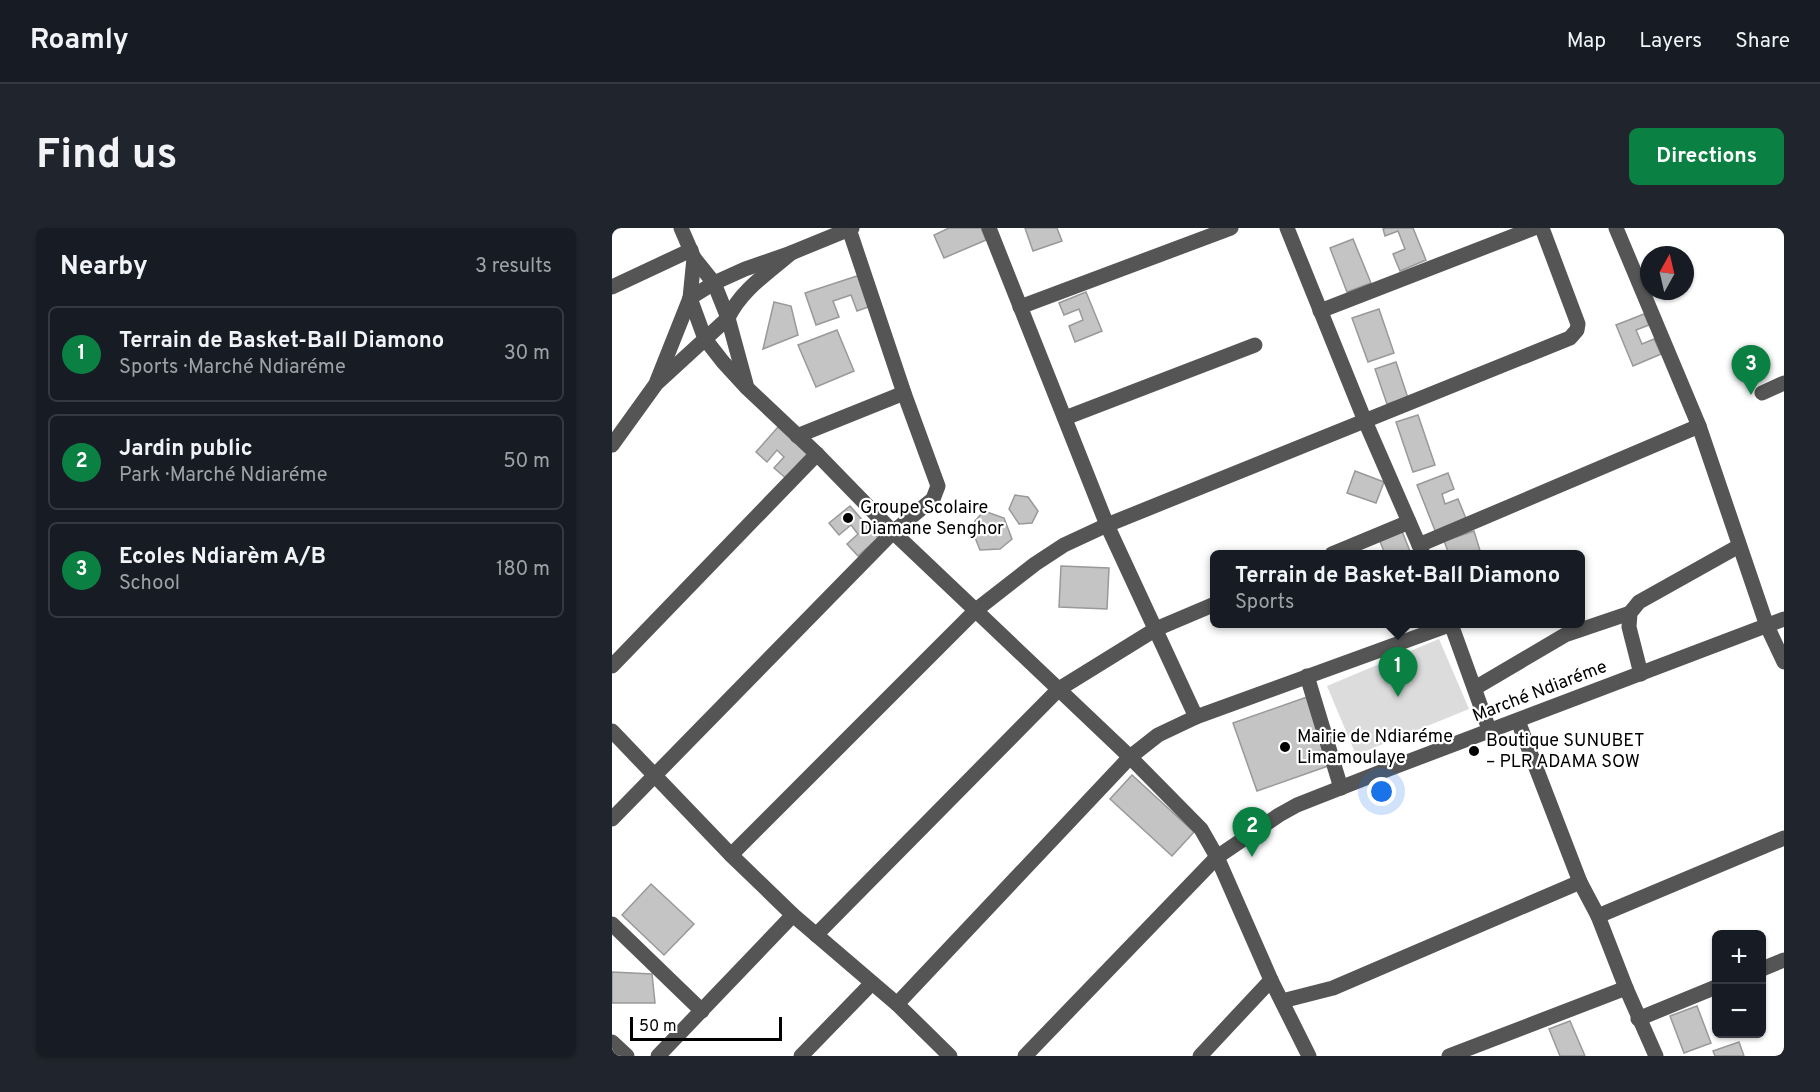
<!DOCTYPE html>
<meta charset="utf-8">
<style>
body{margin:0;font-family:Overpass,sans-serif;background:#20242c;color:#f1f3f6}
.controls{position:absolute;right:18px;bottom:18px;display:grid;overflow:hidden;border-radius:9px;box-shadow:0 2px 4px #0004}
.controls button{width:54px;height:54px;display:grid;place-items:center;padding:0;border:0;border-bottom:2px solid #363941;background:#171b24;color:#f1f3f6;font:30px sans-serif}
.compass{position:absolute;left:1028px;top:18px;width:54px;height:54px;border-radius:50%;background:#171b24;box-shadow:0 2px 4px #0004;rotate:8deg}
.scale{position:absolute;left:18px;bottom:15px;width:152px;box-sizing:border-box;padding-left:6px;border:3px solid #000;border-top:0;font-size:16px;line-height:21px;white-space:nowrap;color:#000;-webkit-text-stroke:4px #fff;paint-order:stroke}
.you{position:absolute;left:770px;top:564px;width:21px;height:21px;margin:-15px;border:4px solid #fff;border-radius:50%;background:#1a73e8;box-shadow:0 0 0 9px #1a73e833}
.badge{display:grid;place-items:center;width:39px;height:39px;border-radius:50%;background:#0b8043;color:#fff;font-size:20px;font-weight:700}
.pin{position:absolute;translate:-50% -50px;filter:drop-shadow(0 2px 3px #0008)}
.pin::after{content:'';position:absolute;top:32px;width:21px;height:18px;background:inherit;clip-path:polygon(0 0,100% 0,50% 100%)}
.popup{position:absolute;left:598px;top:322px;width:375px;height:78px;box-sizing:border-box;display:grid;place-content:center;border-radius:9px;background:#171b24;filter:drop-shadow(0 2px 4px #0005);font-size:20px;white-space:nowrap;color:#9ea1a6}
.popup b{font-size:22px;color:#f1f3f6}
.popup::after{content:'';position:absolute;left:50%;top:100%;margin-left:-12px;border:12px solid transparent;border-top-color:#171b24}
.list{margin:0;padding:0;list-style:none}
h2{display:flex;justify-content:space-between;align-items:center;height:78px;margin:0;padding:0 24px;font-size:26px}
h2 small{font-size:20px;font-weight:400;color:#9ea1a6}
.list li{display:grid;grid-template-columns:39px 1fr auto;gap:18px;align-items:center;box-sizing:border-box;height:96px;margin:0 12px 12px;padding:0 12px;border:2px solid #363941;border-radius:9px}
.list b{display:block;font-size:22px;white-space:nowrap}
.list p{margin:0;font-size:20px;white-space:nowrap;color:#9ea1a6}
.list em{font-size:20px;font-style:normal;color:#9ea1a6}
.map{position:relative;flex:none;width:1172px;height:828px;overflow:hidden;border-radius:9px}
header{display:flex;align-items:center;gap:36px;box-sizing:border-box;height:84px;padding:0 30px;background:#171b24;border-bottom:2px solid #363941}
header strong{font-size:28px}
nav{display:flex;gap:33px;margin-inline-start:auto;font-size:21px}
.intro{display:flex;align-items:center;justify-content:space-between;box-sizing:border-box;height:144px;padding:0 36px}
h1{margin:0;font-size:42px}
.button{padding:15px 27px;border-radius:9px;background:#0b8043;color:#fff;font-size:21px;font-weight:700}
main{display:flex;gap:36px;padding:0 36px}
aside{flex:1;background:#171b24;border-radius:9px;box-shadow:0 2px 4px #0004}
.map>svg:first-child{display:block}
.green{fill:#dcdcdc}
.building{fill:#c4c4c4;stroke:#999;stroke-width:1.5}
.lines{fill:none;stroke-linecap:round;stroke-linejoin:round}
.minor{stroke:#555;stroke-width:15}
.poi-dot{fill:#000;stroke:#fff;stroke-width:2}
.labels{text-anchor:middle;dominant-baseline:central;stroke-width:4.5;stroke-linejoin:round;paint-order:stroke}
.poi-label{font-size:18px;fill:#000;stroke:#fff;text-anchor:start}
.street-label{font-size:18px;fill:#000;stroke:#fff}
</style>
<header>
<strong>Roamly</strong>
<nav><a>Map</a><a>Layers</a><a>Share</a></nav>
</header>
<div class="intro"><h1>Find us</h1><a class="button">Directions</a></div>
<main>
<aside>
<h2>Nearby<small>3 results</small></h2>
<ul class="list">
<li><span class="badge">1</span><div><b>Terrain de Basket-Ball Diamono</b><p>Sports · Marché Ndiaréme</p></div><em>30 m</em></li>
<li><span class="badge">2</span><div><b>Jardin public</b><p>Park · Marché Ndiaréme</p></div><em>50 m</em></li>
<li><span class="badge">3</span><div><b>Ecoles Ndiarèm A/B</b><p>School</p></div><em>180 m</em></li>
</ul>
</aside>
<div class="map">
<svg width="1172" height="828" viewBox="0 0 1172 828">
<rect width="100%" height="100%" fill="#fff"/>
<!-- green -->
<path class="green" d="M827,411L857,481L744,527L715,458Z"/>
<!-- building -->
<g class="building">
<path d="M337,0H369L374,12L332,30L322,7Z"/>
<path d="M413,0H445L450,13L421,23Z"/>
<path d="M774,0H801L814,32L788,43L781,26L793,21L786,3L773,8L771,1Z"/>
<path d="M741,11L759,55L735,64L718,20Z"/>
<path d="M248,47L259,78L245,83L239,67L221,73L227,89L204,97L193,65Z"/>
<path d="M474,64L490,103L463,114L457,98L471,92L467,81L452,87L447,75Z"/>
<path d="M162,74L179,78L186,107L151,121Z"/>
<path d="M767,81L782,125L756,134L740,90Z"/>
<path d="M1032,86L1037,97L1024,102L1030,116L1042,111L1049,126L1021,138L1004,97Z"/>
<path d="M225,102L242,143L204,159L186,117Z"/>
<path d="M784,134L796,170L775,176L763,141Z"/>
<path d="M806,187L823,237L801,244L784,194Z"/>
<path d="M166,199L198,227L176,252L162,240L172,229L165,222L155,234L144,224Z"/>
<path d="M743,243L772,254L764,275L735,265Z"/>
<path d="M836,245L842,261L830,266L833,276L846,271L855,293L824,305L805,257Z"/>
<path d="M403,267L416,269L426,283L420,295L407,296L397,281Z"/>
<path d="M238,278L266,310L246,328L235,316L246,306L239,297L227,307L217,295Z"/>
<path d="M372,283L392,290L400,311L388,321L368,322L360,302L363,293Z"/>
<path d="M790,303L799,326H773L767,311Z"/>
<path d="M862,303L869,326H837L832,313Z"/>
<path d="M449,338L497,340L495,381L447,379Z"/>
<path d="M695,469L719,537L645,563L621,495Z"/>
<path d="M520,547L582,604L560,628L498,571Z"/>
<path d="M39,656L82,696L52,727L10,687Z"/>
<path d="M0,744L40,746L43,775H0Z"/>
<path d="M1085,778L1099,815L1072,825L1058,788Z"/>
<path d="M958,793L973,828H948L937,801Z"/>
<path d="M1127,814L1132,828H1103L1101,823Z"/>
</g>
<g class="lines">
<!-- minor -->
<g class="minor">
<path d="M69,0L82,30L102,55L116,90L134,156"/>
<path d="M377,0L495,297L584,489"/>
<path d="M675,0L753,193L811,326"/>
<path d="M1004,0L1087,198L1155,398L1172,434"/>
<path d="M0,59L79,22"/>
<path d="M78,70L93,111L111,134L134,159L205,226L281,304L518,529L589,601L605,629L659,752L697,828"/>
<path d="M78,70L102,55L133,41L179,25L240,0"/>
<path d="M408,79L619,0"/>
<path d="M708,83L922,0"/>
<path d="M45,153L78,70L82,30"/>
<path d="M1150,165L1172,155"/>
<path d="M453,190L643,117"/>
<path d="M185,208L292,165"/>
<path d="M0,217L44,156L116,90C129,62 156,45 179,25"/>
<path d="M807,317L1087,198"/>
<path d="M720,326L797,294"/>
<path d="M839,396L878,504"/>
<path d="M0,438L205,226"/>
<path d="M1029,446L1017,399L1018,385L1027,374L1127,318"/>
<path d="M695,448L729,560"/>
<path d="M863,460L953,407L1018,385"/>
<path d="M906,493L968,654L986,688L1014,760L1044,828"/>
<path d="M0,503L119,627L181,687L285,776L338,828"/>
<path d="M0,591L281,304L321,271L326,258L292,165L237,1"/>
<path d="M119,627L364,382L423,336L452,317L495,297L958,110L965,102L966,96L930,0"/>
<path d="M986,688L1172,610"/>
<path d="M0,696L90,783"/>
<path d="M204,707L447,461L544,401L603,376"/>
<path d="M1150,741L1172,732"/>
<path d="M670,773L721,760L968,654"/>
<path d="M285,776L518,529L546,507L584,489L840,396"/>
<path d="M1026,791L1104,759"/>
<path d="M0,814L15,828"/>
<path d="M46,828L181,687"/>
<path d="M189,828L260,755"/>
<path d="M413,828L605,629L667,587L685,577L774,542L1172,391"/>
<path d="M588,828L659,752"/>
<path d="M837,828L1014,760"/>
</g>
</g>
<!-- markers -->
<g class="poi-dot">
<circle cx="236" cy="290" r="6"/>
<circle cx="673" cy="519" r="6"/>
<circle cx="862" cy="523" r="6"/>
</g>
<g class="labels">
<!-- poi labels -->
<g class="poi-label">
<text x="248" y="280">Groupe Scolaire<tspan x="248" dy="21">Diamane Senghor</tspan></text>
<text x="685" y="509">Mairie de Ndiaréme<tspan x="685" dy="21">Limamoulaye</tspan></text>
<text x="874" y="513">Boutique SUNUBET<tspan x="874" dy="21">– PLR ADAMA SOW</tspan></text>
</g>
<!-- street labels -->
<g class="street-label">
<text transform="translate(928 464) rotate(-21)">Marché Ndiaréme</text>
</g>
</g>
</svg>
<div class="controls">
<button>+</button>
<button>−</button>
</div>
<svg class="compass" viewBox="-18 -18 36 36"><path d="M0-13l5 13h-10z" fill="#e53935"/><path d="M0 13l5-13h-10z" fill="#9ea1a6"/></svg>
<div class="scale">50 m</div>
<div class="you"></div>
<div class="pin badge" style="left:786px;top:469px">1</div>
<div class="popup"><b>Terrain de Basket-Ball Diamono</b>Sports</div>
<div class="pin badge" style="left:640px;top:629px">2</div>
<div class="pin badge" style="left:1139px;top:167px">3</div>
</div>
</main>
